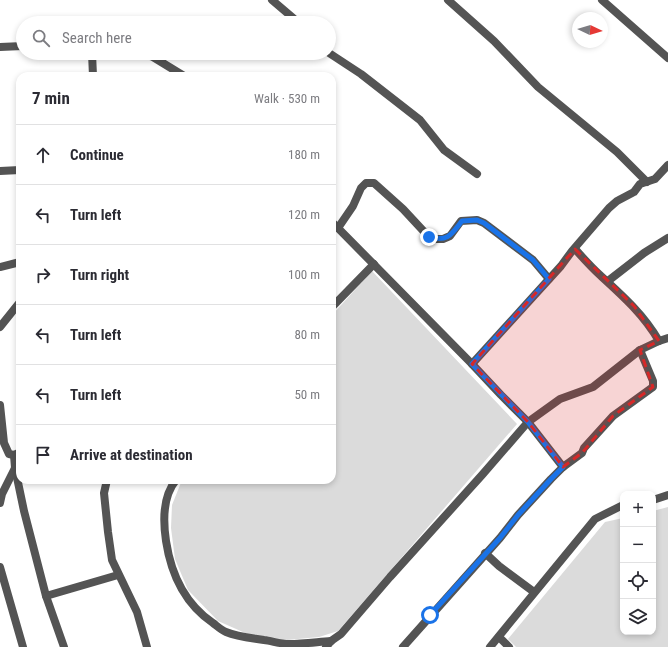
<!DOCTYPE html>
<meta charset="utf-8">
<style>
body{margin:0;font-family:"Roboto Condensed",sans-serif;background:#f7f7f7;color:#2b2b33}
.controls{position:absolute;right:12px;bottom:12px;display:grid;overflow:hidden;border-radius:8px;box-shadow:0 2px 6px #0003}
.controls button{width:36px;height:36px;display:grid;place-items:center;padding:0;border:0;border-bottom:1px solid #e1e1e2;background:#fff;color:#2b2b33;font:20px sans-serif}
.compass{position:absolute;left:572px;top:12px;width:36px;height:36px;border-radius:50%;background:#fff;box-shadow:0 2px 6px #0003;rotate:94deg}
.stop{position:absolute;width:12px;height:12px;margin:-9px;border:3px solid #1a73e8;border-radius:50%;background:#fff}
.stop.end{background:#1a73e8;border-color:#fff;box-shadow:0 1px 4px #0008}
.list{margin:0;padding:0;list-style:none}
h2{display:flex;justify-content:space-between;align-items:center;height:52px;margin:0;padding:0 16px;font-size:17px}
h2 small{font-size:13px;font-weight:400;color:#7c7c81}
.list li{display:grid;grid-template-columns:26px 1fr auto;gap:12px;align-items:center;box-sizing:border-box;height:60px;padding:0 16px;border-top:1px solid #e1e1e2}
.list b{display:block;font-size:15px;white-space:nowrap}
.list em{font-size:13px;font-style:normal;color:#7c7c81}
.icon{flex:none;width:22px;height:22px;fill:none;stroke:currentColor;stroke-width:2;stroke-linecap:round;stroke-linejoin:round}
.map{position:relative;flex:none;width:668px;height:647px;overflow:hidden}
.search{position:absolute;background:#fff;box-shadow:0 2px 6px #0003;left:16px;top:16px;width:320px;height:44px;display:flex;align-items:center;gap:10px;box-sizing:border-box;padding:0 14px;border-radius:22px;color:#7c7c81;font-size:15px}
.panel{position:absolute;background:#fff;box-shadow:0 2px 6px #0003;left:16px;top:72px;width:320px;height:412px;border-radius:12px}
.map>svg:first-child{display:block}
.green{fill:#dbdbdb}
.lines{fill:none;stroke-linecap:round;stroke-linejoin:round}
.minor{stroke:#545454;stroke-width:8}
.route{stroke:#1a73e8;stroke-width:5}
.marked{fill:#d62828;fill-opacity:0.2;stroke:#d62828;stroke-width:3;stroke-dasharray:8 5;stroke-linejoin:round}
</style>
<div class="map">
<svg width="668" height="647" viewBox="0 0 668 647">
<rect width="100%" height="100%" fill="#fff"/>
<!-- green -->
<g class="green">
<path d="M372,271L517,424L338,631L319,637L287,640L252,636L218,621L188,590L175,559L171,528L172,505L182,480H332V315Z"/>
<path d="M668,507V647H516L508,639L605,522L623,518V632H653V511Z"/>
</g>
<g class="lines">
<!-- minor -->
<g class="minor">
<path d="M272,0L299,23"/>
<path d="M448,0L494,41L538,87L617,152L647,182"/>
<path d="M602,0L668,58"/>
<path d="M0,47L23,46"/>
<path d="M92,53L93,76"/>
<path d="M140,53L153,57L184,76"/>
<path d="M329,53L361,74L420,120L444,150L477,174"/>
<path d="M0,171L20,170"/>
<path d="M332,222L472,364L501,395L528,422L563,467"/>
<path d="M338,228L353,206L361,188L366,183H374L403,209L429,237L436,239H443L450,236L461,221L477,220L484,223L533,260L549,279"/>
<path d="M575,249C583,258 592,268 601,276C623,296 644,315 659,341"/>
<path d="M0,267L20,262"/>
<path d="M608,281L644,253L668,238"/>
<path d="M332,307L374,264"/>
<path d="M0,327L20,302"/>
<path d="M472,364L561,266L572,251L609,208L617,201L634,192L640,184L655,179L668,165"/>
<path d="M0,405L4,443L9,454L14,455L20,452"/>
<path d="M14,455L15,468L24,511L46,596L64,647"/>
<path d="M107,480L104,493L108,532L112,560L137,612L147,647"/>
<path d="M176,480C162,497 163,521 166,541C171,574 185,604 213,623C217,626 221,630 226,632C238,637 252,638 264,640C272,641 281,644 289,644C303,644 317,642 331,641"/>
<path d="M653,500L668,495"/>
<path d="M0,503L2,494L15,468"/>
<path d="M485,553L499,566L534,592"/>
<path d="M0,567L23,647"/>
<path d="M46,596L118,575"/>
<path d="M499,637L509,647"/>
<path d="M326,647L331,641L341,634L390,577L482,475L528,422L560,399L593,387L640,350L659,341L668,338"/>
<path d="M403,647L500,538L518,515L551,479L563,467L582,453L584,448L613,416L653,387V381L640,350"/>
<path d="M490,647L595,519L623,505"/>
</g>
</g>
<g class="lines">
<!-- route -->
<path class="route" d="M429,237C448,242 451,235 462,221L477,220L484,223L533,260L549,279L472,364L528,422L563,467L551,479L518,515L500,538L430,615"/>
</g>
<!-- marked area -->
<path class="marked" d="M575,249L634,306L659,341L640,350L653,387L613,416L582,453L563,467L528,422L472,364Z"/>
</svg>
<div class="controls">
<button>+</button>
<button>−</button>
<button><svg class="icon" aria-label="locate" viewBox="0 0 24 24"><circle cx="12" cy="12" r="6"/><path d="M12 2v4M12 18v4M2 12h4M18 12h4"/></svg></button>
<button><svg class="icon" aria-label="layers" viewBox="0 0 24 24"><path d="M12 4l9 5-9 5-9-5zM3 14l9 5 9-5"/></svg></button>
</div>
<svg class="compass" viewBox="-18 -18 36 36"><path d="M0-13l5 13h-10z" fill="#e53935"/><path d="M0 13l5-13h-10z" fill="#7c7c81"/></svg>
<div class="stop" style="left:430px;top:615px"></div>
<div class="stop end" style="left:429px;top:237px"></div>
<div class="search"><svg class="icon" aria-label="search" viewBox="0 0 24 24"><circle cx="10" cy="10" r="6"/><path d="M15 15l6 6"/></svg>Search here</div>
<section class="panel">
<h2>7 min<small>Walk · 530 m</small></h2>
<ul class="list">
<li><svg class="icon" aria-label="ahead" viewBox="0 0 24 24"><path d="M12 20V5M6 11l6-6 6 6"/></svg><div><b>Continue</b></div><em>180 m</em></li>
<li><svg class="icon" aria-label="left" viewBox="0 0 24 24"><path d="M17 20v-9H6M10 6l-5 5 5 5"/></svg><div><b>Turn left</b></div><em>120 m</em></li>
<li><svg class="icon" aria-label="right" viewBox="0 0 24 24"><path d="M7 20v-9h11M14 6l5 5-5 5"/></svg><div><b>Turn right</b></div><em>100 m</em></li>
<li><svg class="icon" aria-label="left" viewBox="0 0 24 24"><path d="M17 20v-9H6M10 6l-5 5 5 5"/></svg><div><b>Turn left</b></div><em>80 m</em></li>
<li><svg class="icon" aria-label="left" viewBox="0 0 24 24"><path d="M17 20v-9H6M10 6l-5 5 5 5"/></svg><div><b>Turn left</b></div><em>50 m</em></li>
<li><svg class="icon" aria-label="arrive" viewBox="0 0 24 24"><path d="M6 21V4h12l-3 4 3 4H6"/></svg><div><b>Arrive at destination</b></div></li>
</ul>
</section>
</div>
